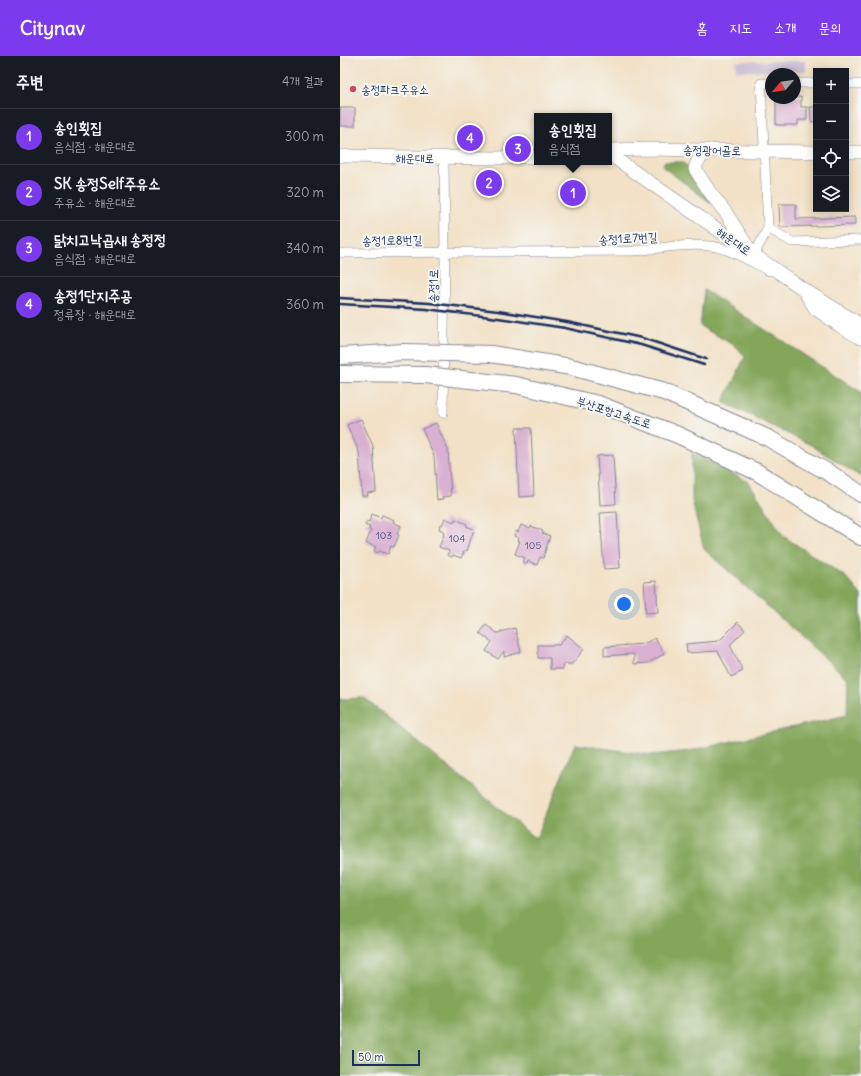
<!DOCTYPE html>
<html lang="ko">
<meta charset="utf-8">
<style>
body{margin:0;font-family:Delius,"Poor Story",sans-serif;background:#242831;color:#f1f3f6}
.controls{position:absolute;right:12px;top:12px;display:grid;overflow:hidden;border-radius:0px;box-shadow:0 2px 10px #0003}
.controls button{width:36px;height:36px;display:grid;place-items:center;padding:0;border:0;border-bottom:1px solid #363941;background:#171b24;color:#f1f3f6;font:20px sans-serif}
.compass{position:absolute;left:425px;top:12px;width:36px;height:36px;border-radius:50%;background:#171b24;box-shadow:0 2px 10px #0003;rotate:241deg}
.scale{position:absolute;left:12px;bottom:10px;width:68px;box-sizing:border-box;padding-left:4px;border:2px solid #1b2f5e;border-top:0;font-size:11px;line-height:14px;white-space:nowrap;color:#1b2f5e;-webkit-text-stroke:3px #f6f6f2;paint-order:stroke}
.you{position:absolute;left:284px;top:548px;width:14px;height:14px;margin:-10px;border:3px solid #fff;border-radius:50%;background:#1a73e8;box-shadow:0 0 0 6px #1a73e833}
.badge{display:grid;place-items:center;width:26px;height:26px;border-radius:50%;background:#7c3aed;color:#fff;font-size:13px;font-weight:700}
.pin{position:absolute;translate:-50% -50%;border:2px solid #fff;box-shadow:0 1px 4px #0006}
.popup{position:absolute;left:194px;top:57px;width:78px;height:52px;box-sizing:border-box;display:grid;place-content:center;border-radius:0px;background:#171b24;filter:drop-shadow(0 1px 3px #0005);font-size:13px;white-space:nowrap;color:#9ea1a6}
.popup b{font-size:15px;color:#f1f3f6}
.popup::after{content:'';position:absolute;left:50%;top:100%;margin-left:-8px;border:8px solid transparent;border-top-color:#171b24}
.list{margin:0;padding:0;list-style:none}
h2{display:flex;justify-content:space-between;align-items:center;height:52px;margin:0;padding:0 16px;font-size:17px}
h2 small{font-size:13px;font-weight:400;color:#9ea1a6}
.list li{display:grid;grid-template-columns:26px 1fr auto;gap:12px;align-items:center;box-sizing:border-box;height:56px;padding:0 16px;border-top:1px solid #363941}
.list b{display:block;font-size:15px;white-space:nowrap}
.list p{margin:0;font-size:13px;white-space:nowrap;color:#9ea1a6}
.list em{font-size:13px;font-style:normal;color:#9ea1a6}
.icon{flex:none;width:22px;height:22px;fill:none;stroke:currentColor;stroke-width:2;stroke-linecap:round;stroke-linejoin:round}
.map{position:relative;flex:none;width:521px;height:1020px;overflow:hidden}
header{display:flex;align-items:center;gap:24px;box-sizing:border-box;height:56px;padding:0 20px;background:#7c3aed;color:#fff}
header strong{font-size:19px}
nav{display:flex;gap:22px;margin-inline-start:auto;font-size:14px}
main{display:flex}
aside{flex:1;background:#171b24}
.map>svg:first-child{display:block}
.industrial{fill:#cabfd6}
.forest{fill:#84a65a;stroke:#506a5c}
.building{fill:#d9b0d2}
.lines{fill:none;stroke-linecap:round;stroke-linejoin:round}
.minor-casing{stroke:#868892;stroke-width:10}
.secondary-casing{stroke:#868892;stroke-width:14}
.motorway-casing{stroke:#868892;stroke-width:18}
.minor{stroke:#fff;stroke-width:9}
.secondary{stroke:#fff;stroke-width:13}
.motorway{stroke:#fff;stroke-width:16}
.rail{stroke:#1b2f5e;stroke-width:2.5}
.motorway-bridge-casing{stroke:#868892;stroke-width:18;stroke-linecap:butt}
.motorway-bridge{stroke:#fff;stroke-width:16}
.poi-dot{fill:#d1495b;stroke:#f6f6f2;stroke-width:1.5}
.labels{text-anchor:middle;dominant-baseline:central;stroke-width:4;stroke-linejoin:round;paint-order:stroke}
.number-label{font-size:10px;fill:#4a4f7b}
.poi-label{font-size:12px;fill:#1b2f5e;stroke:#f6f6f2;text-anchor:start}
.street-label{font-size:12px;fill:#1b2f5e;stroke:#f6f6f2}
</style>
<header>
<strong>Citynav</strong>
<nav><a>홈</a><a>지도</a><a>소개</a><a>문의</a></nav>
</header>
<main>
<aside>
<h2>주변<small>4개 결과</small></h2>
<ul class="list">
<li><span class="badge">1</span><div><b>송인횟집</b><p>음식점 · 해운대로</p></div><em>300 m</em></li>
<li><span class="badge">2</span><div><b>SK 송정Self주유소</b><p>주유소 · 해운대로</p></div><em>320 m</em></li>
<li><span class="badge">3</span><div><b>닭치고낙곱새 송정정</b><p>음식점 · 해운대로</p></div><em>340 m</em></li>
<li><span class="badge">4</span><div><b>송정1단지주공</b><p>정류장 · 해운대로</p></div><em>360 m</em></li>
</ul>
</aside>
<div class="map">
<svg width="521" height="1020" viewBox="0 0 521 1020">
<rect width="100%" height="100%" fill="#f6f6f2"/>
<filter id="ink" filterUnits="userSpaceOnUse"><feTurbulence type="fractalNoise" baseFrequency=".025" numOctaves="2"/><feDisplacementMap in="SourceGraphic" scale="8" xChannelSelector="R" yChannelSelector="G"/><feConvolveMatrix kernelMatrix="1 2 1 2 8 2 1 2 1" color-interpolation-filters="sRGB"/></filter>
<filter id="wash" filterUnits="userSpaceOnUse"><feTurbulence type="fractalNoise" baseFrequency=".012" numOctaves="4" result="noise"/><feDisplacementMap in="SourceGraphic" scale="16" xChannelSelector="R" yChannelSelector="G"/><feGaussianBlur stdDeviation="0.9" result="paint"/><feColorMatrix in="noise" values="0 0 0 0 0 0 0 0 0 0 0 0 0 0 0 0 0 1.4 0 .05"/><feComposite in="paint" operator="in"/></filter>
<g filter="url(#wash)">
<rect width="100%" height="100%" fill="#f2e1c6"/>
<!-- industrial -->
<rect class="industrial" x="396" y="5" width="70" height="10"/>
<!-- forest -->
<g class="forest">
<path d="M324,106H343L352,116L371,147L323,111Z"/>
<path d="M364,234L521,336V421L471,389L383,346L405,301L397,291L360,270Z"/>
<path d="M352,397L409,426L443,480L506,521L521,539V1020H0V643L24,642L196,783L235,688L311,699L349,695L507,659L508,623L364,493L352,445Z"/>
</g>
<g id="blocks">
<!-- building -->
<g class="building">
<path d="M461,41V51H467V64H458V69H436V42Z"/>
<path d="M470,51H476V65L471,66Z"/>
<rect x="0" y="52" width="15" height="18"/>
<path d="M439,148H456V163L515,161V169L440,171Z"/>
<path d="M21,363L33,390L36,436L27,437L28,440H22L19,396L7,369Z"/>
<path d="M96,367L108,394L111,440L102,441L103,443L97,444L94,400L82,373Z"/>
<path d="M176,372H191L194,440L179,441Z"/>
<path d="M273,399L276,448L260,449L257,400Z"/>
<path d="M277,456L280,512L264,513L260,457Z"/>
<path d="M32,458L41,462L42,459L54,464L53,466L61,470L57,478L59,479L54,491L51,490L48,498L39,495L38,497L34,495L36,491L26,487L31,475L29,474L30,471L25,469L27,465L29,466Z"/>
<path d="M105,462L114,466L115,463L127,468L126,470L134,473L127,495L125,494L121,502L113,499L112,501L107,499L109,495L99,491L104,479L103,478L104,475L99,473L100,469H102Z"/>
<path d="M181,469L190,472L191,470L203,475L202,477L210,480L203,502L200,501L197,509L188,505L187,508L183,506L185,502L175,498L180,485H178L179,482L174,480L176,475L178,476Z"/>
<path d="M316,525L318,556L306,557L304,526Z"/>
<path d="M398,566L405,574L390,589L403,615L391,621L378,595L347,597L346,588L379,585Z"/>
<path d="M146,569L157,577L175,572L181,596L164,601V595L158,603L146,595L152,586L140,577Z"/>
<path d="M227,579L244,593L232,608H224L223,613H210V602H198V589H219Z"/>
<path d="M315,582L324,598L308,607L294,608V598L264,600V591L303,588Z"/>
</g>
</g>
</g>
<g filter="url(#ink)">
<use href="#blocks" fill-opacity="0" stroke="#868892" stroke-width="1"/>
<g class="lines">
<defs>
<g id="minor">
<path d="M455,27H476"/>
<path d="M506,28H521"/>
<path d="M428,172L421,27H431"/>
<path d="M0,197L293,195C317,193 352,186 376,191C393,194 413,207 429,215"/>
<path d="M414,199L428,172L452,186L521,184"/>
<path d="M103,357L105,196L104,102"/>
</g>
<g id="secondary">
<path d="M269,94L309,93L476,96"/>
<path d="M371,94C362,100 357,103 355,113L369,135L386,157L409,193"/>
<path d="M506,96H521"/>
<path d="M269,98L463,233L521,269"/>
<path d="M0,100L158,102L197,100"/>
<path d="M465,236L475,252L500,270L521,282"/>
</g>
<g id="motorway">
<path d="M428,382L491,418L521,438"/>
<path d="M417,416L521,481"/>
</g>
</defs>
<!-- minor casing -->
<use href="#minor" class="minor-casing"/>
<!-- secondary casing -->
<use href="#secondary" class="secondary-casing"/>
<!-- motorway casing -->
<use href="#motorway" class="motorway-casing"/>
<!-- minor -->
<use href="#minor" class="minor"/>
<!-- secondary -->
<use href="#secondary" class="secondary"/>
<!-- motorway -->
<use href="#motorway" class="motorway"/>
<!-- rail -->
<g class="rail">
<path d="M0,242L89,247L158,255L227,266L302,282L366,303"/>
<path d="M0,248L86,253L158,262L225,272L301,289L364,309"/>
</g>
<defs>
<g id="motorway-bridge">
<path d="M0,300L64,296L151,298L231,311L324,336L428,382"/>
<path d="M0,318L85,319L176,329L258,348L338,379L417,416"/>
</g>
</defs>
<!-- motorway-bridge casing -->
<use href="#motorway-bridge" class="motorway-bridge-casing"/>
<!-- motorway-bridge -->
<use href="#motorway-bridge" class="motorway-bridge"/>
</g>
</g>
<!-- markers -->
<circle class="poi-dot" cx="13" cy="33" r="4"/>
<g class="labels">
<!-- number labels -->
<g class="number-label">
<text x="44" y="479">103</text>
<text x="117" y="482">104</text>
<text x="193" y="489">105</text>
</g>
<!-- poi labels -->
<g class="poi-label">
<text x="21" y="33">송정파크주유소</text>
</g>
<!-- street labels -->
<g class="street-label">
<text transform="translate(372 94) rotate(1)">송정광어골로</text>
<text transform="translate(75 102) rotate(1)">해운대로</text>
<text transform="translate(288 182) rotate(-3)">송정1로7번길</text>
<text transform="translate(52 184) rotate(-1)">송정1로8번길</text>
<text transform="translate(394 185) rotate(35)">해운대로</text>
<text transform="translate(93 230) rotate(-89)">송정1로</text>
<text transform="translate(274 356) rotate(18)">부산포항고속도로</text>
</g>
</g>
</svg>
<div class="controls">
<button>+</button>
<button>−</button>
<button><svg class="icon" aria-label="locate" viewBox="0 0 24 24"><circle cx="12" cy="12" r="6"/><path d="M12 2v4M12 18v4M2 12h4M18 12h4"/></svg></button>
<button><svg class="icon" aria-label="layers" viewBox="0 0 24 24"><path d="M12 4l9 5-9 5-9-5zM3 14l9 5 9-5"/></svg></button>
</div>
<svg class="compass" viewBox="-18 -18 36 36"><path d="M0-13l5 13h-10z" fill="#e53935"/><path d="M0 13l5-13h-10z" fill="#9ea1a6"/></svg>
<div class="scale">50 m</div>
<div class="you"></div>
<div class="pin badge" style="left:233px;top:137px">1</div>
<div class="popup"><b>송인횟집</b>음식점</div>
<div class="pin badge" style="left:149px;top:127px">2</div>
<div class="pin badge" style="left:178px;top:93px">3</div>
<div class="pin badge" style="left:130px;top:82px">4</div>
</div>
</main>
